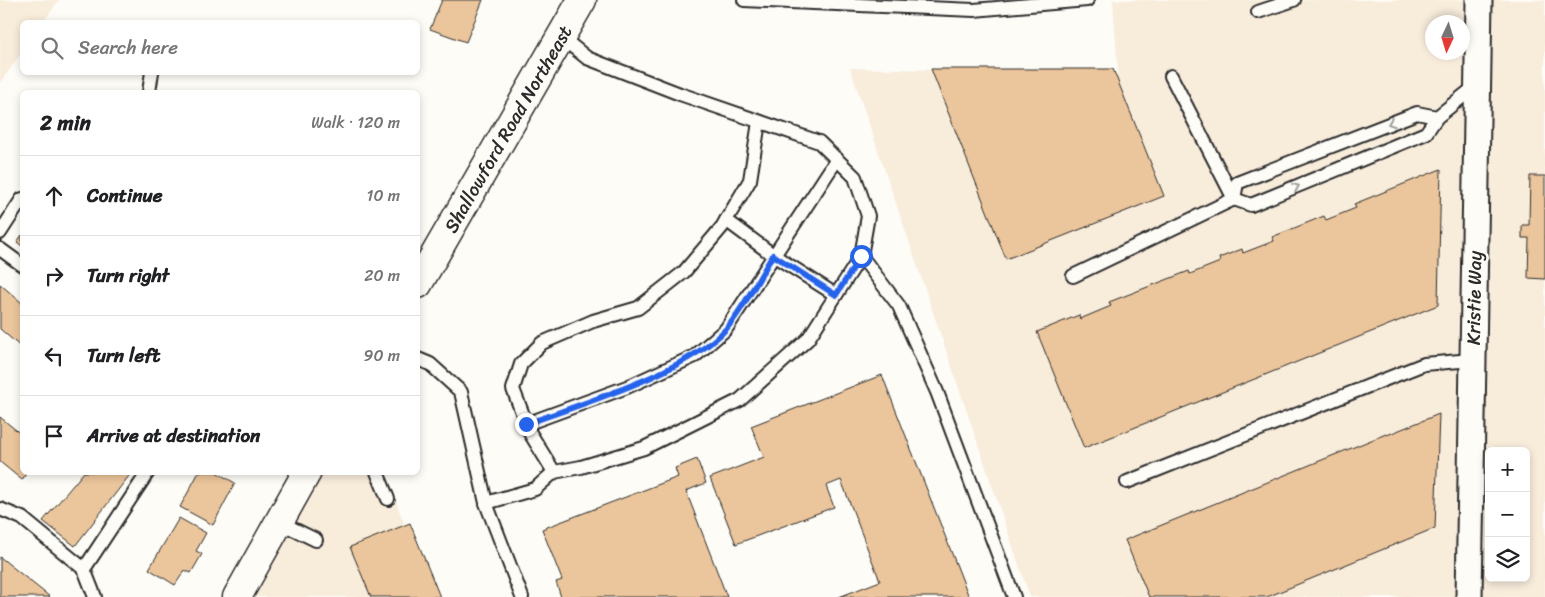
<!DOCTYPE html>
<meta charset="utf-8">
<style>
body{margin:0;font-family:Sriracha,sans-serif;background:#f6f6f6;color:#202124}
.controls{position:absolute;right:15px;bottom:15px;display:grid;overflow:hidden;border-radius:8px;box-shadow:0 2px 8px #0003}
.controls button{width:45px;height:45px;display:grid;place-items:center;padding:0;border:0;border-bottom:1px solid #e0e0e0;background:#fff;color:#202124;font:25px sans-serif}
.compass{position:absolute;left:1425px;top:15px;width:45px;height:45px;border-radius:50%;background:#fff;box-shadow:0 2px 8px #0003;rotate:184deg}
.stop{position:absolute;width:15px;height:15px;margin:-11px;border:4px solid #2563eb;border-radius:50%;background:#fff}
.stop.end{background:#2563eb;border-color:#fff;box-shadow:0 1px 5px #0008}
.list{margin:0;padding:0;list-style:none}
h2{display:flex;justify-content:space-between;align-items:center;height:65px;margin:0;padding:0 20px;font-size:21px}
h2 small{font-size:16px;font-weight:400;color:#757577}
.list li{display:grid;grid-template-columns:32px 1fr auto;gap:15px;align-items:center;box-sizing:border-box;height:80px;padding:0 20px;border-top:1px solid #e0e0e0}
.list b{display:block;font-size:19px;white-space:nowrap}
.list em{font-size:16px;font-style:normal;color:#757577}
.icon{flex:none;width:28px;height:28px;fill:none;stroke:currentColor;stroke-width:2;stroke-linecap:round;stroke-linejoin:round}
.map{position:relative;flex:none;width:1545px;height:597px;overflow:hidden}
.search{position:absolute;background:#fff;box-shadow:0 2px 8px #0003;left:20px;top:20px;width:400px;height:55px;display:flex;align-items:center;gap:12px;box-sizing:border-box;padding:0 18px;border-radius:8px;color:#757577;font-size:19px}
.panel{position:absolute;background:#fff;box-shadow:0 2px 8px #0003;left:20px;top:90px;width:400px;height:385px;border-radius:8px}
.map>svg:first-child{display:block}
.built{fill:#f8ecdb;fill-rule:evenodd}
.building{fill:#ebc59b;stroke:#2b2b2b}
.lines{fill:none;stroke-linecap:round;stroke-linejoin:round}
.lane-casing{stroke:#2b2b2b;stroke-width:16}
.street-casing{stroke:#2b2b2b;stroke-width:29}
.secondary-casing{stroke:#2b2b2b;stroke-width:31}
.lane{stroke:#fdfcf7;stroke-width:12}
.street{stroke:#fdfcf7;stroke-width:25}
.secondary{stroke:#fdfcf7;stroke-width:28}
.oneway{stroke:#9e9e9b}
.route{stroke:#2563eb;stroke-width:6}
.labels{text-anchor:middle;dominant-baseline:central;stroke-width:5;stroke-linejoin:round;paint-order:stroke}
.street-label{font-size:19px;fill:#2b2b2b;stroke:#fdfcf7}
</style>
<div class="map">
<svg width="1545" height="597" viewBox="0 0 1545 597">
<rect width="100%" height="100%" fill="#fdfcf7"/>
<filter id="ink" filterUnits="userSpaceOnUse"><feTurbulence type="fractalNoise" baseFrequency=".02" numOctaves="2"/><feDisplacementMap in="SourceGraphic" scale="10" xChannelSelector="R" yChannelSelector="G"/><feConvolveMatrix kernelMatrix="1 2 1 2 8 2 1 2 1" color-interpolation-filters="sRGB"/></filter>
<g filter="url(#ink)">
<!-- built -->
<g class="built">
<path d="M0,0H59L43,22H22V52L0,83Z"/>
<path d="M1113,0H1545V597H1030L850,68L1118,74ZM1432,22H1462V52H1432ZM1489,451H1526V578H1489Z"/>
<path d="M308,472L386,473L430,597H233Z"/>
</g>
<!-- building -->
<g class="building">
<path d="M442,0H483L466,42L430,29Z"/>
<path d="M931,69H1113L1164,196L1006,259Z"/>
<path d="M1441,169L1438,305L1084,448L1037,332L1079,315L1080,319L1111,306L1109,302L1189,271L1190,274L1220,262L1219,258L1242,249L1243,253L1274,241L1272,237L1324,216L1326,220L1356,208L1354,204Z"/>
<path d="M1530,176H1545V279L1528,278L1529,238H1522V225H1529Z"/>
<path d="M22,235V246L17,242Z"/>
<path d="M0,284L22,303V348L0,329Z"/>
<path d="M882,375L969,597H839L880,581L841,480L826,486L834,507L736,544L710,478L764,457L751,426Z"/>
<path d="M1439,414L1435,528L1267,597H1149L1125,540L1386,434L1387,435Z"/>
<path d="M0,417L22,435V472H27L22,480L0,462Z"/>
<path d="M697,459L706,483L686,491L727,597H561L556,582L562,580L542,529L678,477L675,468Z"/>
<path d="M84,472H132L75,546L43,521Z"/>
<path d="M199,472H216L235,483L213,525L180,507Z"/>
<path d="M179,518L206,533L196,551L202,554L191,573L185,570L175,585L149,569Z"/>
<path d="M410,523L440,597H371L350,547Z"/>
<path d="M0,557L50,597H0Z"/>
</g>
<g class="lines">
<defs>
<g id="lane">
<path d="M744,0L974,10L1087,0"/>
<path d="M1258,12L1294,0"/>
<path d="M561,37L587,58L680,94L819,142L855,177L868,216L861,256L808,339L740,400L644,448L581,467L554,472L530,433L513,389L521,364L542,343L593,321L638,308L684,272L722,227L750,180L759,122"/>
<path d="M149,92L152,72"/>
<path d="M1437,117L1417,113L1237,183L1234,199L1251,205L1426,133L1437,117L1477,85"/>
<path d="M726,220L773,255L836,295"/>
<path d="M0,233L22,199"/>
<path d="M0,249L22,265"/>
<path d="M861,256L899,306L937,392L1014,597"/>
<path d="M1073,276L1234,199L1171,76"/>
<path d="M418,359L430,364L461,392L486,503L522,597"/>
<path d="M526,424L627,387L695,356L726,329L837,159"/>
<path d="M377,472L388,499"/>
<path d="M1127,482L1424,364L1472,360"/>
<path d="M486,503L535,489L554,472"/>
<path d="M0,509L22,518L84,569"/>
<path d="M279,522L316,540"/>
<path d="M95,597L84,569L148,472"/>
</g>
<path id="street" d="M1469,597L1479,0"/>
<g id="secondary">
<path d="M418,284L582,0"/>
<path d="M237,597L307,472"/>
</g>
</defs>
<!-- lane casing -->
<use href="#lane" class="lane-casing"/>
<!-- street casing -->
<use href="#street" class="street-casing"/>
<!-- secondary casing -->
<use href="#secondary" class="secondary-casing"/>
<!-- lane -->
<use href="#lane" class="lane"/>
<!-- street -->
<use href="#street" class="street"/>
<!-- secondary -->
<use href="#secondary" class="secondary"/>
</g>
<!-- one-way arrows -->
<defs><path id="oneway-chevron" d="M-2-3.5L2.5 0L-2 3.5" fill="none" stroke-width="1.6" stroke-linecap="round" stroke-linejoin="round" transform="scale(1.25)"/></defs>
<g class="oneway">
<use href="#oneway-chevron" transform="translate(1391 123) rotate(159)"/>
<use href="#oneway-chevron" transform="translate(1296 187) rotate(-22)"/>
</g>
</g>
<g class="lines" filter="url(#ink)">
<!-- route -->
<path class="route" d="M526,424C583,403 686,373 726,329C742,311 760,276 773,255L836,295L861,256"/>
</g>
<g class="labels">
<!-- street labels -->
<g class="street-label">
<text transform="translate(508 129) rotate(-60)">Shallowford Road Northeast</text>
<text transform="translate(1474 298) rotate(-89)">Kristie Way</text>
</g>
</g>
</svg>
<div class="controls">
<button>+</button>
<button>−</button>
<button><svg class="icon" aria-label="layers" viewBox="0 0 24 24"><path d="M12 4l9 5-9 5-9-5zM3 14l9 5 9-5"/></svg></button>
</div>
<svg class="compass" viewBox="-18 -18 36 36"><path d="M0-13l5 13h-10z" fill="#e53935"/><path d="M0 13l5-13h-10z" fill="#757577"/></svg>
<div class="stop" style="left:861px;top:256px"></div>
<div class="stop end" style="left:526px;top:424px"></div>
<div class="search"><svg class="icon" aria-label="search" viewBox="0 0 24 24"><circle cx="10" cy="10" r="6"/><path d="M15 15l6 6"/></svg>Search here</div>
<section class="panel">
<h2>2 min<small>Walk · 120 m</small></h2>
<ul class="list">
<li><svg class="icon" aria-label="ahead" viewBox="0 0 24 24"><path d="M12 20V5M6 11l6-6 6 6"/></svg><div><b>Continue</b></div><em>10 m</em></li>
<li><svg class="icon" aria-label="right" viewBox="0 0 24 24"><path d="M7 20v-9h11M14 6l5 5-5 5"/></svg><div><b>Turn right</b></div><em>20 m</em></li>
<li><svg class="icon" aria-label="left" viewBox="0 0 24 24"><path d="M17 20v-9H6M10 6l-5 5 5 5"/></svg><div><b>Turn left</b></div><em>90 m</em></li>
<li><svg class="icon" aria-label="arrive" viewBox="0 0 24 24"><path d="M6 21V4h12l-3 4 3 4H6"/></svg><div><b>Arrive at destination</b></div></li>
</ul>
</section>
</div>
